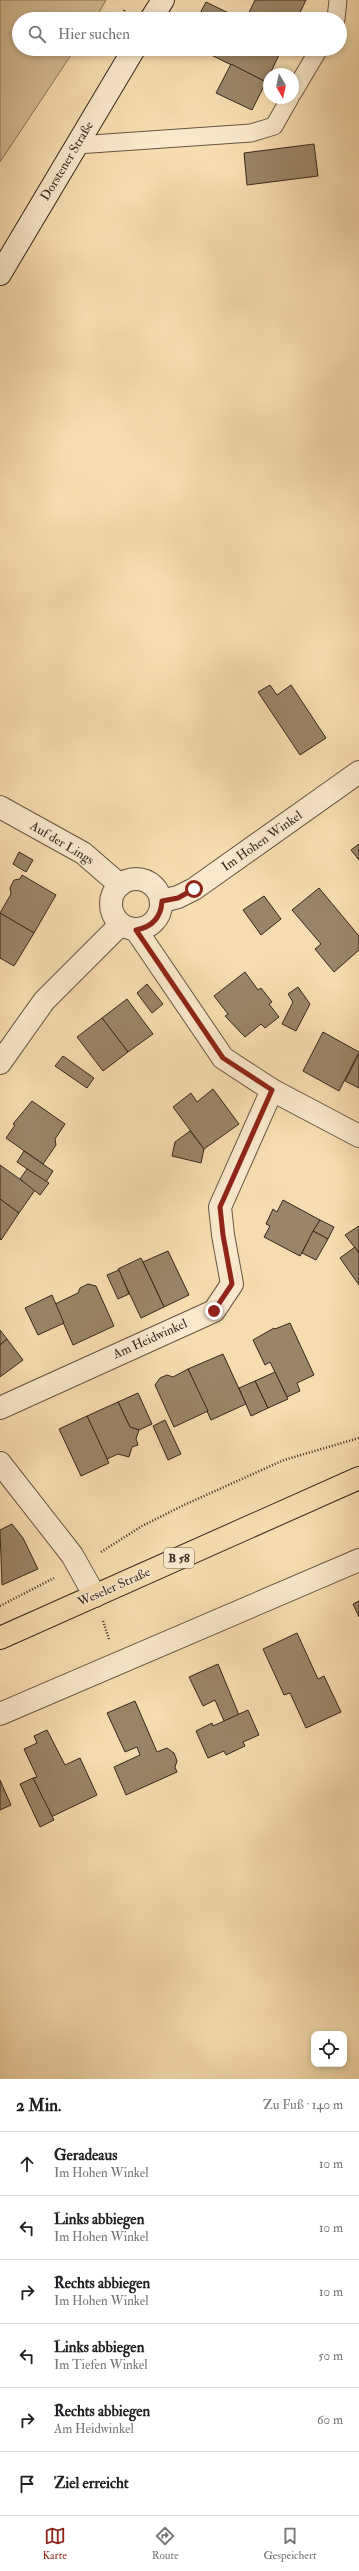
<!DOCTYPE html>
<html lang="de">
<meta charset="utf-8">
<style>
body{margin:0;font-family:"IM FELL Double Pica",serif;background:#f6f6f6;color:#202124}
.controls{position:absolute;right:12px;bottom:12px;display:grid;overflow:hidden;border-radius:8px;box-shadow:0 2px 6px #0003}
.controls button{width:36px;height:36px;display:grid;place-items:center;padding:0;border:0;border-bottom:1px solid #e0e0e0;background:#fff;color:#202124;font:20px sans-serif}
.compass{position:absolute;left:263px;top:68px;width:36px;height:36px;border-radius:50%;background:#fff;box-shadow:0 2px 6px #0003;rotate:171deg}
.stop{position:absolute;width:12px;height:12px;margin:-9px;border:3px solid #8f2418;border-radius:50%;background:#fff}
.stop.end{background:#8f2418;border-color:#fff;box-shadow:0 1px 4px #0008}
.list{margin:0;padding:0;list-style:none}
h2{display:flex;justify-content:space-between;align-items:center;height:52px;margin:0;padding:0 16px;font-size:17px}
h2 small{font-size:13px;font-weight:400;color:#757577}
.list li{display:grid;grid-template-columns:26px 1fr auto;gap:12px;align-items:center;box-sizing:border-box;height:64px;padding:0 16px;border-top:1px solid #e0e0e0}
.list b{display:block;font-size:15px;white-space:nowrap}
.list p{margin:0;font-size:13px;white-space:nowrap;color:#757577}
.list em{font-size:13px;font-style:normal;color:#757577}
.icon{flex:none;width:22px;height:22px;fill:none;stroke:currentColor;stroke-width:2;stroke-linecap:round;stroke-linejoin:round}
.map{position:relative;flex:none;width:359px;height:2079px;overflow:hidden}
.search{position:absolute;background:#fff;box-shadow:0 2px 6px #0003;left:12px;right:12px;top:12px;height:44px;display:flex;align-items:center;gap:10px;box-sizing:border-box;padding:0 14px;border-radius:22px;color:#757577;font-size:15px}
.sheet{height:436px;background:#fff}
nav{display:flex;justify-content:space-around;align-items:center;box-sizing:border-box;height:56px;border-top:1px solid #e0e0e0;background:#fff;font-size:11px;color:#757577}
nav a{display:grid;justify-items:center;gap:2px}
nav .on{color:#8f2418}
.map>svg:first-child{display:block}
.green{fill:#d6bd97;stroke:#86725a}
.building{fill:#9a8569;stroke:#37261c}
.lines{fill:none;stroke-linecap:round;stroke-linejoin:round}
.service-casing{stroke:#675441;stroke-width:19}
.minor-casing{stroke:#675441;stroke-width:24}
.secondary-casing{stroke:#37261c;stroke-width:24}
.primary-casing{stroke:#37261c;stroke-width:24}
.path{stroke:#37261c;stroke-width:2.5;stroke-dasharray:1 2;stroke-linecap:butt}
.service{stroke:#f9e8cc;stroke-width:17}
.minor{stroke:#f9e8cc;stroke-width:22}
.secondary{stroke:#f9e8cc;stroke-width:22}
.primary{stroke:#f6dcb0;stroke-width:22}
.route{stroke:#8f2418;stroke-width:5}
.labels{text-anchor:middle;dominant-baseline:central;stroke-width:3;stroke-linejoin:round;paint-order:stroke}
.shield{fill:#f9e8cc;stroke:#716051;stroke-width:1}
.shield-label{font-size:12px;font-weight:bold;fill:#37261c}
.street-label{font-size:13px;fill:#37261c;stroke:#f9e8cc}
</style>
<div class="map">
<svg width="359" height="2079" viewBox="0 0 359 2079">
<rect width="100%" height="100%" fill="#f6dcb0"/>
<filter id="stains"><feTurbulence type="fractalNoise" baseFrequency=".005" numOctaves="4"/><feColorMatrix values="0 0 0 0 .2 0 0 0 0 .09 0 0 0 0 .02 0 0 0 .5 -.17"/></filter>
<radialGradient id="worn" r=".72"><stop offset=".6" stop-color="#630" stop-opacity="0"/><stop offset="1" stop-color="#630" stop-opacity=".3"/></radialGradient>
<!-- green -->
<path class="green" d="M0,0H106L95,19H19V49H75L0,162Z"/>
<!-- building -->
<g class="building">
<path d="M255,0H306L297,19H246Z"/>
<path d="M206,2L241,19H197Z"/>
<path d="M199,49H282L266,82Z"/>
<path d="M231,64L266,82L252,110L216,93Z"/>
<path d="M314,144L318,176L247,185L244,153Z"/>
<path d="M270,685L277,695L291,685L326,738L300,755L258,692Z"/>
<path d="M359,844V860L351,850Z"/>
<path d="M19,852L33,860L26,872L13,864Z"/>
<path d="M22,875L56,895L34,933L0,913L11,894L10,888L14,880L20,879Z"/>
<path d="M319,888L359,936V950L334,972L315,949L321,944L292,910Z"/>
<path d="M264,896L281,919L261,935L243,910Z"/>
<path d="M0,913L34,933L14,966L0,958Z"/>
<path d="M245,972L258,990L261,988L272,1002L269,1004L279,1017L265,1028L261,1024L245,1037L225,1016L228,1014L214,996Z"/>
<path d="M147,984L163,1004L152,1013L137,993Z"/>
<path d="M298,987L310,1004L296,1031L282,1024L293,1002L288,994Z"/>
<path d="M127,999L153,1034L128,1052L102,1018Z"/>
<path d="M102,1018L128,1052L103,1071L77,1037Z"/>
<path d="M323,1032L359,1052L339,1091L303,1071Z"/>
<path d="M359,1054V1088L345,1081Z"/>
<path d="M63,1056L94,1078L87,1088L55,1066Z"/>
<path d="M213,1089L239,1124L204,1149L173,1107L191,1093L197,1102Z"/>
<path d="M32,1101L65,1124L55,1139L56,1145L43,1164L6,1138L15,1125L13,1124Z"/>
<path d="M190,1131L204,1149L201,1163L172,1156L175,1142Z"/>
<path d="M24,1151L53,1171L46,1182L17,1162Z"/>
<path d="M0,1165L35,1190L19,1213L0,1199Z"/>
<path d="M27,1169L49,1183L40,1195L20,1179Z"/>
<path d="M0,1199L19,1213L1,1240L0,1239Z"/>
<path d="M283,1200L320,1220L300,1256L264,1237L270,1226L266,1224L273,1209L277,1212Z"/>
<path d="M320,1220L334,1227L328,1239L313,1231Z"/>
<path d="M359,1226V1253L345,1235Z"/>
<path d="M313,1231L328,1239L316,1260L302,1253Z"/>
<path d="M355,1247L359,1253V1285L340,1258Z"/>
<path d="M168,1251L189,1295L164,1307L143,1262Z"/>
<path d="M141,1258L164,1307L141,1318L118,1269Z"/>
<path d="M119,1270L129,1294L118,1299L107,1275Z"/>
<path d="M88,1284L96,1286L114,1326L73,1345L55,1304L78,1293L80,1288Z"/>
<path d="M52,1295L64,1323L38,1335L25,1308Z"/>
<path d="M290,1323L314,1375L297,1383L300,1391L287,1397L270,1362L265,1365L253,1340L274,1328L275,1329Z"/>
<path d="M0,1330L7,1339L0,1345Z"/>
<path d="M7,1339L23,1360L0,1377V1345Z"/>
<path d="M223,1354L246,1404L211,1420L188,1369Z"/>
<path d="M188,1369L208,1411L174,1427L155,1385L160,1378L167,1375L173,1377Z"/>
<path d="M275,1372L288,1399L268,1408L255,1381Z"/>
<path d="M255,1381L268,1408L251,1416L239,1388Z"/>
<path d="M138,1393L152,1424L139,1430L130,1427L118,1402Z"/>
<path d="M118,1402L130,1427L139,1430L136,1439L138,1445L132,1447L129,1457L118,1454L107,1459L87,1416Z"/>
<path d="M87,1416L109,1463L81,1476L59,1429Z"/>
<path d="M165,1420L181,1454L168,1460L153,1426Z"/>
<path d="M12,1524L23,1538L38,1569L2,1585L0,1530Z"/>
<path d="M359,1601V1617L353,1604Z"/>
<path d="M297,1633L318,1679L324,1676L341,1712L306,1728L290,1693L284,1695L263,1649Z"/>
<path d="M218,1664L239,1715L224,1721L215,1700L203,1706L189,1677Z"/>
<path d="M135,1701L157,1752L167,1748L174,1753L177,1761L175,1767L177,1772L126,1795L114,1767L140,1755L137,1747L125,1752L107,1713Z"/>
<path d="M248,1710L259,1735L243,1742L245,1746L226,1755L224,1751L208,1758L196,1731L212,1723L213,1726Z"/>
<path d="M47,1730L65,1765L80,1758L97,1795L51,1817L33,1778L37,1777L24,1749L37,1743L34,1736Z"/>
<path d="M33,1778L54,1820L40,1827L20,1784Z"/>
<path d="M0,1780L11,1805L0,1810Z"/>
</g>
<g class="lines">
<defs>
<g id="service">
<path d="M336,19L338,0"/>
<path d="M293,93L319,49"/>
<path d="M77,145L251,133L274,126L290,98"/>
</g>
<g id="minor">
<path d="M0,807L83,853L120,885"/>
<circle cx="136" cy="904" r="25"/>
<path d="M162,901L178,897L194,889L359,772"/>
<path d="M136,930L223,1058L272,1090L359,1136"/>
<path d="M0,1063L44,1001L120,925"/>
<path d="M0,1408L214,1311L232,1284L223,1235L220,1207L272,1090"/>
<path d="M0,1463L72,1555L95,1596"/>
<path d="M0,1714L359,1560"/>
</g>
<g id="secondary">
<path d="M151,19L163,0"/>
<path d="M0,274L134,49"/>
</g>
<path id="primary" d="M0,1638L359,1478"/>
</defs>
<!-- service casing -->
<use href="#service" class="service-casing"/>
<!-- minor casing -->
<use href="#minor" class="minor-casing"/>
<!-- secondary casing -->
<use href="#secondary" class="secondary-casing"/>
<!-- primary casing -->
<use href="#primary" class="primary-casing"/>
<!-- path -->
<g class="path">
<path d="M120,19L125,9"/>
<path d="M101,1552L142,1526L184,1505L284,1460L359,1438"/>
<path d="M0,1606L54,1578"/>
<path d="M103,1621L109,1639"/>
</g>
<!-- service -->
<use href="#service" class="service"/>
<!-- minor -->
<use href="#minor" class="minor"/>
<!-- secondary -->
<use href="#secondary" class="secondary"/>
<!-- primary -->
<use href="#primary" class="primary"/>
</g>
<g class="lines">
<!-- route -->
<path class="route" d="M194,889L178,898L162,901C161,918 152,927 136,930L223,1058L272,1090L220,1207L223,1235L232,1284L214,1311"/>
</g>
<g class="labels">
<!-- shield labels -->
<rect class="shield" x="164" y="1548" width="30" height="20" rx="3"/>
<g class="shield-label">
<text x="179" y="1558">B 58</text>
</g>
<!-- street labels -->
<g class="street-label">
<text transform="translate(67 161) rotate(-59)">Dorstener Straße</text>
<text transform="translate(262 841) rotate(-35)">Im Hohen Winkel</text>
<text transform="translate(62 843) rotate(31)">Auf der Lings</text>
<text transform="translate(150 1339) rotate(-24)">Am Heidwinkel</text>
<text transform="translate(114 1587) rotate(-24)">Weseler Straße</text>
</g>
</g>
<rect width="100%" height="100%" filter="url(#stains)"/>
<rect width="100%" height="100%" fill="url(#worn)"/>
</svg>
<div class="controls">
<button><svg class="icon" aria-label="locate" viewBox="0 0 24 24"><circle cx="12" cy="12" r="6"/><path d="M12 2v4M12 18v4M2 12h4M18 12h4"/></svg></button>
</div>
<svg class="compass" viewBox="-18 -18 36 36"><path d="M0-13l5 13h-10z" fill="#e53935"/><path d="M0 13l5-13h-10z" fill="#757577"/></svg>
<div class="stop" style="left:194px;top:889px"></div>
<div class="stop end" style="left:214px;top:1311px"></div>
<div class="search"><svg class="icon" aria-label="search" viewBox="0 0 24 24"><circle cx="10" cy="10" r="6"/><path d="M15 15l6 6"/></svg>Hier suchen</div>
</div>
<section class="sheet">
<h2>2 Min.<small>Zu Fuß · 140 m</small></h2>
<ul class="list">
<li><svg class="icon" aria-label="ahead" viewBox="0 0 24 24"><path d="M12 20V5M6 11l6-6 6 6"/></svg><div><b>Geradeaus</b><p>Im Hohen Winkel</p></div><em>10 m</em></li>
<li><svg class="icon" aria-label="left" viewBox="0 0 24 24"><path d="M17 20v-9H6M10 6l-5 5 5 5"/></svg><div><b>Links abbiegen</b><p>Im Hohen Winkel</p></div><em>10 m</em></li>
<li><svg class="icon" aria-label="right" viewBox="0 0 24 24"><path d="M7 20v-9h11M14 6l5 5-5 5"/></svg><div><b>Rechts abbiegen</b><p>Im Hohen Winkel</p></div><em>10 m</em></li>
<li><svg class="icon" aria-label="left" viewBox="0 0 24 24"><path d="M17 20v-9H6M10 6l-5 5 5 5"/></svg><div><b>Links abbiegen</b><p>Im Tiefen Winkel</p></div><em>50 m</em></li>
<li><svg class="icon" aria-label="right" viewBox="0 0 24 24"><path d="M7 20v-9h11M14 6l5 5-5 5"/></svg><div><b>Rechts abbiegen</b><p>Am Heidwinkel</p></div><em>60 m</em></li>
<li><svg class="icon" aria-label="arrive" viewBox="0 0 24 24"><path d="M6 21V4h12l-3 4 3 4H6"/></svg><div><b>Ziel erreicht</b></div></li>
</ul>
</section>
<nav>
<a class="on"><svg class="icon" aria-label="map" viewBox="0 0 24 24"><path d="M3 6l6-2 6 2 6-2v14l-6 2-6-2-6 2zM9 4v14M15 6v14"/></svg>Karte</a>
<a><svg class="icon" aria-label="directions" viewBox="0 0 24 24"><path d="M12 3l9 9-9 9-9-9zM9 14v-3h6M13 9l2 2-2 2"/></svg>Route</a>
<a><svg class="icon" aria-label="saved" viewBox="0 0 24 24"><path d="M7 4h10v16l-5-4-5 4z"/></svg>Gespeichert</a>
</nav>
